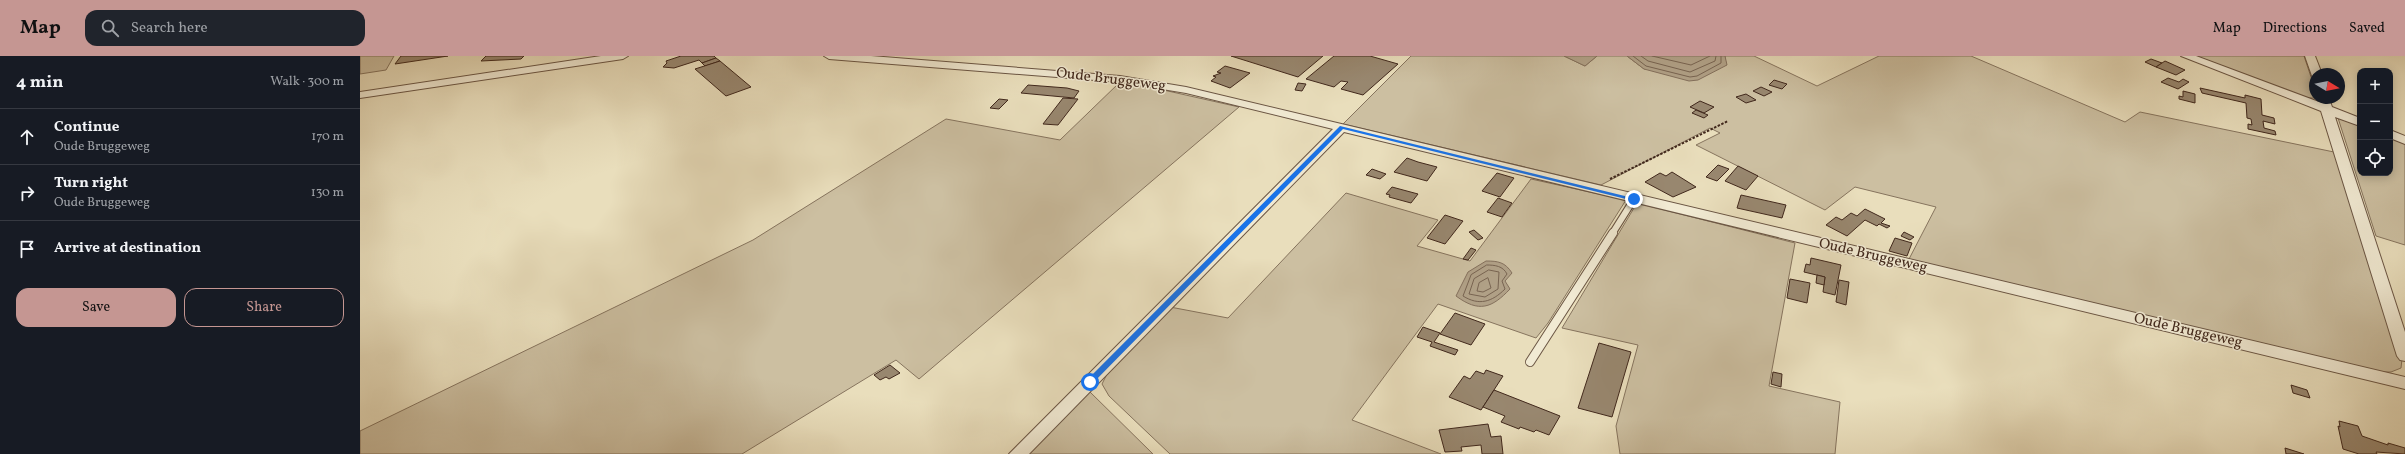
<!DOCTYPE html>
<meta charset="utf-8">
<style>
body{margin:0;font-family:Vollkorn,serif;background:#20242c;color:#f1f3f6}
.controls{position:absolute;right:12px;top:12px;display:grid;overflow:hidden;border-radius:8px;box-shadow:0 2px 10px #0003}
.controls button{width:36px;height:36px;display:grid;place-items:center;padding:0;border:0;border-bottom:1px solid #363941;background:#171b24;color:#f1f3f6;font:20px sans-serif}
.compass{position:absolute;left:1949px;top:12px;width:36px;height:36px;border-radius:50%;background:#171b24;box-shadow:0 2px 10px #0003;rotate:100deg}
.stop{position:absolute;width:12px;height:12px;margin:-9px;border:3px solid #1a73e8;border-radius:50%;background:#fff}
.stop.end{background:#1a73e8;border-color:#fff;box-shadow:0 1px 4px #0008}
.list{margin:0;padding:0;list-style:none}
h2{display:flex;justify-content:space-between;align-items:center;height:52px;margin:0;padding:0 16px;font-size:17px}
h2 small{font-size:13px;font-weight:400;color:#9ea1a6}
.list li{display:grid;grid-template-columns:26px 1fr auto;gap:12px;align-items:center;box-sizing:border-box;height:56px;padding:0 16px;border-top:1px solid #363941}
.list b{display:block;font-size:15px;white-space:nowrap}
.list p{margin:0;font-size:13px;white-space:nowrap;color:#9ea1a6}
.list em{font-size:13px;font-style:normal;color:#9ea1a6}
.actions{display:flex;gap:8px;padding:12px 16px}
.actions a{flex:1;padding:9px 0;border:1px solid #c59692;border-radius:12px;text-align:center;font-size:14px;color:#c59692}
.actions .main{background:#c59692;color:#111}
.icon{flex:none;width:22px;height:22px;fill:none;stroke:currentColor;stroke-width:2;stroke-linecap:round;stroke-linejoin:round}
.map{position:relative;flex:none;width:2045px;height:398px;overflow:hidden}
header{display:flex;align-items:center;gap:24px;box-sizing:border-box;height:56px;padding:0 20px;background:#c59692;color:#111}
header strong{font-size:19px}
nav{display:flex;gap:22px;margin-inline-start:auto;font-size:14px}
.search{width:280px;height:36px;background:#20242c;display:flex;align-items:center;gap:10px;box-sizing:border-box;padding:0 14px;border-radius:12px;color:#9ea1a6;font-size:15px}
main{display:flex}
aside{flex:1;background:#171b24}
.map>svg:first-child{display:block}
.green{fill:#ccbfa1;stroke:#86745e}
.water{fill:#b0a086;stroke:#84705c}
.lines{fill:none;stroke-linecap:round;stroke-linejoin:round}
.shore{stroke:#786451;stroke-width:1}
.building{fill:#98876f;stroke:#41281c}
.lane-far1-casing{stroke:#6b5644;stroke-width:8}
.lane-casing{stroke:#6b5644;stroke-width:10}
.street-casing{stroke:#6b5644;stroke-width:2}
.path{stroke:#41281c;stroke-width:2;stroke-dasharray:2.5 1.5;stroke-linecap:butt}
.lane-far1{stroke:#f1ead3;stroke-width:6}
.lane{stroke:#f1ead3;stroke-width:8}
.street{fill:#f1ead3;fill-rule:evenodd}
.route{fill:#1a73e8}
.labels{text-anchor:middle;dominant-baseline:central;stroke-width:3;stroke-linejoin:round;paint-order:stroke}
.street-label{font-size:15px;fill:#41281c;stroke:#f1ead3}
</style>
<header>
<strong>Map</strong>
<div class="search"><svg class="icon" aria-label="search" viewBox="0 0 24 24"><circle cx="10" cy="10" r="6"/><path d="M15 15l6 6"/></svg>Search here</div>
<nav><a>Map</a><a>Directions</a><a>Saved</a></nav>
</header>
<main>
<aside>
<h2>4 min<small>Walk · 300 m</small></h2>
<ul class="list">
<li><svg class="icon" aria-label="ahead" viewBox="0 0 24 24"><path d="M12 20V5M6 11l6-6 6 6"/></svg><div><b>Continue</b><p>Oude Bruggeweg</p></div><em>170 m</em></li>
<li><svg class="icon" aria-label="right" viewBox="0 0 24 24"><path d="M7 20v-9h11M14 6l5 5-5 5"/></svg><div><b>Turn right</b><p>Oude Bruggeweg</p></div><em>130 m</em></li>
<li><svg class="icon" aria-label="arrive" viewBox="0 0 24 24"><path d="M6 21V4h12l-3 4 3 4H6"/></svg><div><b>Arrive at destination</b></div></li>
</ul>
<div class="actions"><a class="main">Save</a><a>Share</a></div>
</aside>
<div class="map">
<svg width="2045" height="398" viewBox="0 0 2045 398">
<rect width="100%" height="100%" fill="#e9debc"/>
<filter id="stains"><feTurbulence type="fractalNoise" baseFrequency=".005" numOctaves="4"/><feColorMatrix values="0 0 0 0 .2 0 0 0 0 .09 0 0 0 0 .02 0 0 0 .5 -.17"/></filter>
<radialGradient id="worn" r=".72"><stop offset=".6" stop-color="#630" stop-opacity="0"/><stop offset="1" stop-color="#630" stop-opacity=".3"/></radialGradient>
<!-- green -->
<g class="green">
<path d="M0,0H34L26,14L0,18Z"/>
<path d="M1051,0H1204L1225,10L1237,0H1267L1284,13L1366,9L1365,0H1394L1457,30L1519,0H1611L1765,66L1780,56L1974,96L2042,303L2041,312L2031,316H2013L1548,205L1576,151L1495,131L1465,154L1336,89L1360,77L1350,72L1241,129L983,68Z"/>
<path d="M1836,0H1944L1955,33V42H1947Z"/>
<path d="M759,27L790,31L879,51L559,323L536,304L382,398H0V375L393,184L586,63L700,84Z"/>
<path d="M1978,62L2000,70V117H2030V82L2045,87V189L2016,180Z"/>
<path d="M1171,123L1266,144L1188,267L1176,282L1078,248L992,364L1081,398H810L749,340L742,328L748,316L810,251L868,262L986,137L1078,164L1057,190L1110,205Z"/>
<path d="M1277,147L1435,187L1409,330L1480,346L1475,398H1260L1256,370L1278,289L1202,272Z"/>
<path d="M729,335L793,398H666Z"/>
</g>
<!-- water -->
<g class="water">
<path d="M1204,0H1237L1225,10Z"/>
<path d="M1267,0H1365L1367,9L1338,24L1329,25L1284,13Z"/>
<path d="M1126,205C1138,205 1145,206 1152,217L1145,225L1150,233C1132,252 1119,257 1096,240L1108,216Z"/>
</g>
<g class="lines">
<!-- shore -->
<g class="shore">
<path d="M1273,0L1286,10L1330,21L1337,20L1361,7V0"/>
<path d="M1281,0L1288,5L1330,16L1355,5L1356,0"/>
<path d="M1292,0L1331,9L1350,0"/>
<path d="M1127,209C1135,209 1143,210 1147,218L1142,225L1145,233C1132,246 1119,250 1103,240L1111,219Z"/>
<path d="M1129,214L1139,216L1138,233L1125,241L1109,238L1114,223Z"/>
<path d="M1128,222L1131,232L1123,236L1117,235L1119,227Z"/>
</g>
</g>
<!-- building -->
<g class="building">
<path d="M41,0H88L35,8Z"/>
<path d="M126,0H164L161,3L121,5Z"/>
<path d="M321,0H354L356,2L342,7L339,4L314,12L303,11L307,7L306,5Z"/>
<path d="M871,0H963L938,21Z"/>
<path d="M974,0H1010L1038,8L1003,39L981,33L988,26L981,25L974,31L946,23Z"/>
<path d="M356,2L360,5L345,10L342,7Z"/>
<path d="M1791,3L1802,7L1796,11L1785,6Z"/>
<path d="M360,5L391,31L366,40L335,13Z"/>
<path d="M1805,5L1825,14L1816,19L1796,11Z"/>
<path d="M865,10L890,17L870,32L851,25L856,21L853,20L861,17L857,16Z"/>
<path d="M1808,22L1819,26L1823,23L1829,26L1818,33L1801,26Z"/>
<path d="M1414,24L1427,28L1422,33L1409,29Z"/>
<path d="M938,27L946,28L942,35L935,34Z"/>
<path d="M668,29L707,32L719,35L714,42L661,37Z"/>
<path d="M1401,31L1412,36L1404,40L1393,35Z"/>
<path d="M1840,32L1885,42V39L1901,43L1902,59L1914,62L1915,68L1903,65L1904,72L1915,75L1916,79L1888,73V68L1892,69L1891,63L1887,62L1886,47L1842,37Z"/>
<path d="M1823,35L1835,38V47L1819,43V40L1823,41Z"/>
<path d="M1386,38L1396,44L1386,47L1376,41Z"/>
<path d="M703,42L718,43L698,69L683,68Z"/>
<path d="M639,43L648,44L639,53L630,52Z"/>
<path d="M1340,45L1354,51L1344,57L1330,51Z"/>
<path d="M1336,54L1348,59L1344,62L1332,57Z"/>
<path d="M1047,102L1058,106L1077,111L1067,125L1034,116Z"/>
<path d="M1358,109L1369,113L1357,125L1346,121Z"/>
<path d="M1378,110L1398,120L1386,134L1365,125Z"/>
<path d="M1012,113L1026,118L1020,123L1006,119Z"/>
<path d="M1312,116L1336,131L1313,141L1285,126L1300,117L1306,120Z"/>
<path d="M1137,117L1154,122L1140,141L1122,135Z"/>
<path d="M1032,131L1058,138L1051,147L1029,141L1030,139L1026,138Z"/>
<path d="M1381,139L1426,149L1422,162L1377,152Z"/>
<path d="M1138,142L1152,147L1142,161L1127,156Z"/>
<path d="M1505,153L1525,163L1521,167L1530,170L1527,172L1519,168L1517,170L1505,164L1487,180L1466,169L1476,161L1482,164L1491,157L1497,160Z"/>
<path d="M1085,159L1103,165L1085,188L1067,182Z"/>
<path d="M1114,174L1123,182L1118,184L1109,176Z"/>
<path d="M1544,176L1554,181L1550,184L1541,180Z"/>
<path d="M1535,182L1552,187L1547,200L1529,195Z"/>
<path d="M1111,192L1116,194L1108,204L1103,203Z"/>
<path d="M1451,202L1481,209L1475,239L1463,236L1465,221L1444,216L1446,208L1450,209Z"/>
<path d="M1457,219L1465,221L1464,229L1456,227Z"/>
<path d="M1430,223L1450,227L1447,247L1427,242Z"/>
<path d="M1479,224L1489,226L1486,249L1476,246Z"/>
<path d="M1095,257L1125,268L1111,289L1080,278Z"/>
<path d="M1063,271L1080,277L1074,286L1098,294L1095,299L1070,290L1072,286L1057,281Z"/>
<path d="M1239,287L1271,296L1252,361L1218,352Z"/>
<path d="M530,309L540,317L529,323L526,321L520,324L514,319Z"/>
<path d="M1126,314L1143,320L1121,354L1089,341L1104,320L1110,323L1116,315L1124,318Z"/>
<path d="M1413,316L1422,318L1421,331L1411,328Z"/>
<path d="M1931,329L1947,334L1950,342L1933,337Z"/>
<path d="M1134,334L1200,360L1189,379L1176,374L1174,376L1160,371L1159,373L1141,366L1145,360L1123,351Z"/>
<path d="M1979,365L1998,370L2002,380L2028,389V387L2045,392V398L2016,396L2017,398H1999L1983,393L1978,370L1980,371Z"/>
<path d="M1128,368L1131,381L1141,380L1143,398H1122L1121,389L1101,391L1102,395L1085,396L1079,374Z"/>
<path d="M1925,392L1944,398H1926Z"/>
</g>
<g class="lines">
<defs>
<path id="lane-far1" d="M1252,178L1274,143"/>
<path id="lane" d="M1170,306L1253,177"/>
<g id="street">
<path d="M241,0H268L263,3L0,42V36Z"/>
<path d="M464,0H511L760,20L826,31L2045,321V333L984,76L669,398H649L973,73L826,37L760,26L469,3Z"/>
<path d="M1821,0H1836L1959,46L1957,42H1969L1972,51L2000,62V70L1975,61L2045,276V305L2040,304L2037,300L1961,55Z"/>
<path d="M1945,0H1955L1962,18L1952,20Z"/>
<path d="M2030,74L2045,80V88L2030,82Z"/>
</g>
</defs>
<!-- lane-far1 casing -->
<use href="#lane-far1" class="lane-far1-casing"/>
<!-- lane casing -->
<use href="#lane" class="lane-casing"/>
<!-- street casing -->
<use href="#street" class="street-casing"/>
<!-- path -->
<path class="path" d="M1250,123L1368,65"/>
<!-- lane-far1 -->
<use href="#lane-far1" class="lane-far1"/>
<!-- lane -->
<use href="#lane" class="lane"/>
<!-- street -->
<use href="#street" class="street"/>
</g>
<!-- route -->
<path class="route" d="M980,70L1277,143L1274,145L983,73L732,328H727V324Z"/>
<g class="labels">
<!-- street labels -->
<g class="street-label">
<text transform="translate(751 24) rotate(7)">Oude Bruggeweg</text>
<text transform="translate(1513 200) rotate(13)">Oude Bruggeweg</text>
<text transform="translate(1828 275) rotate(13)">Oude Bruggeweg</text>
</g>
</g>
<rect width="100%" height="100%" filter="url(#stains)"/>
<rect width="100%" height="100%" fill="url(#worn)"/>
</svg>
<div class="controls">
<button>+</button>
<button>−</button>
<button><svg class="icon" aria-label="locate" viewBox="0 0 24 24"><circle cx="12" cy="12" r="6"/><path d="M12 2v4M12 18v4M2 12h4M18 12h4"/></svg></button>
</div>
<svg class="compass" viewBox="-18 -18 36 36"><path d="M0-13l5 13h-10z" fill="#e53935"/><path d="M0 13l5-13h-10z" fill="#9ea1a6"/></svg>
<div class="stop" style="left:730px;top:326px"></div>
<div class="stop end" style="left:1274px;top:143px"></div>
</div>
</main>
